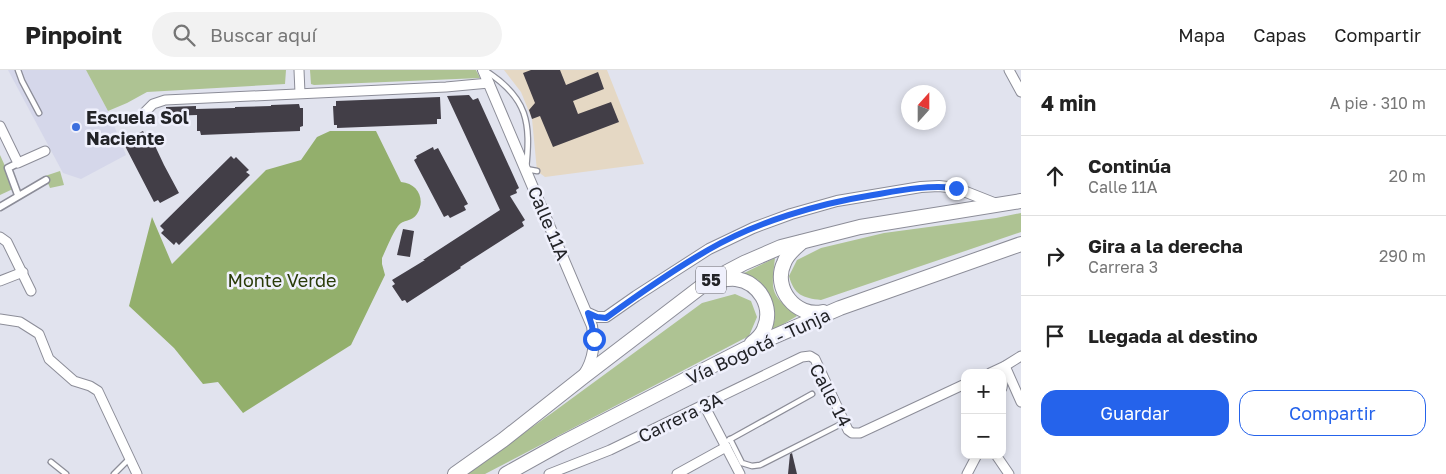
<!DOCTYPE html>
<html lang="es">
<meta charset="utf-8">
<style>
body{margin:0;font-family:"Golos Text",sans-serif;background:#f2f2f2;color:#222}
.controls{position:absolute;right:15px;bottom:15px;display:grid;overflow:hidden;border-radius:10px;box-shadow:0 2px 8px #0003}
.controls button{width:45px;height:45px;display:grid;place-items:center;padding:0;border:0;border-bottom:1px solid #e0e0e0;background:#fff;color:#222;font:25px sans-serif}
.compass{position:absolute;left:901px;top:15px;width:45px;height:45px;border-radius:50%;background:#fff;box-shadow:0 2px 8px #0003;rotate:21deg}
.stop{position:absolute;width:15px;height:15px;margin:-11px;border:4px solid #2563eb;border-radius:50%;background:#fff}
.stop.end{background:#2563eb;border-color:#fff;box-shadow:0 1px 5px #0008}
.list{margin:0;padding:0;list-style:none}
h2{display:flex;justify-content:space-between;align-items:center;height:65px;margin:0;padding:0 20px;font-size:21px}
h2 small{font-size:16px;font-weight:400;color:#767676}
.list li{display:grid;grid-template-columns:32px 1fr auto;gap:15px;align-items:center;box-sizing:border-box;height:80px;padding:0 20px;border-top:1px solid #e0e0e0}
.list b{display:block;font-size:19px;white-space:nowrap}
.list p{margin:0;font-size:16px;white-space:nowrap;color:#767676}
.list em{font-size:16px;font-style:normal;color:#767676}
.actions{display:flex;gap:10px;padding:15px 20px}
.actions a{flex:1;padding:11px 0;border:1px solid #2563eb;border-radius:15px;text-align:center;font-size:18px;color:#2563eb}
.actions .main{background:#2563eb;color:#fff}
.icon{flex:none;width:28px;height:28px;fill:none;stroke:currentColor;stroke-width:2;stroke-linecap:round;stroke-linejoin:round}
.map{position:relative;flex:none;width:1021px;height:404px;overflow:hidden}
header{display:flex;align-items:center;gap:30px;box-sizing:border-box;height:70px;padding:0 25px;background:#fff;border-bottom:1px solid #e0e0e0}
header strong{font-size:24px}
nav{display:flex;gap:28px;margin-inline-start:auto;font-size:18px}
.search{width:350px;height:45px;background:#f2f2f2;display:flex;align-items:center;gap:12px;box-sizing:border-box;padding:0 18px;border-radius:28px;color:#767676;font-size:19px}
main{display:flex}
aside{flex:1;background:#fff}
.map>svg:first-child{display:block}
.built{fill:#d5d7ea}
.medical{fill:#e5d8c4}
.green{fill:#aec393}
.forest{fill:#93af6c}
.building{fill:#423e47}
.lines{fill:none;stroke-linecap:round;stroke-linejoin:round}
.service-casing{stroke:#8c8d98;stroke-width:7}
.pedestrian-casing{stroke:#8c8d98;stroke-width:9}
.minor-casing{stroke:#8c8d98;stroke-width:11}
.tertiary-casing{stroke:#8c8d98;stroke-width:12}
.trunk-casing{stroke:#8c8d98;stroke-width:16}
.service{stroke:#fff;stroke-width:4.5}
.pedestrian{stroke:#fff;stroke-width:6}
.minor{stroke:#fff;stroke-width:9}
.tertiary{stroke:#fff;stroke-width:10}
.trunk{stroke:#fff;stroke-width:14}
.route{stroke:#2563eb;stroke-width:6}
.poi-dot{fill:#3b6ede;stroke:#eff0fc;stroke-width:2}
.labels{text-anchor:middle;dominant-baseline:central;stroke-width:5;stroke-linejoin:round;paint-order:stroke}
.shield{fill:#eff0fc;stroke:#606067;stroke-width:1}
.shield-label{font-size:16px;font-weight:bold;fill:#222327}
.poi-label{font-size:18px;font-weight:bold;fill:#222327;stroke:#eff0fc;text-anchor:start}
.street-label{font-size:18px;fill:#222327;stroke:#eff0fc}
.park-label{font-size:18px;fill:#293b08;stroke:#eff0fc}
</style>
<header>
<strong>Pinpoint</strong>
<div class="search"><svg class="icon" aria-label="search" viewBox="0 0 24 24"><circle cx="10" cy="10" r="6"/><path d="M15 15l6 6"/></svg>Buscar aquí</div>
<nav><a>Mapa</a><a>Capas</a><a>Compartir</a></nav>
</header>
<main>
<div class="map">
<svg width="1021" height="404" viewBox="0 0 1021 404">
<rect width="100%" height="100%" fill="#e1e3ee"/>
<!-- built -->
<path class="built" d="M8,0H86L108,41L126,85L81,109L63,103Z"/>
<!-- medical -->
<path class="medical" d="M504,0H607L644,94L545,107L537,101L532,49L521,22Z"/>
<!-- green -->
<g class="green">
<path d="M86,0H286L285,14L147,22L127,33L108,41Z"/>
<path d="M310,0H476L480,8L314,15L311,14Z"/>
<path d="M0,85L15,118L0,125Z"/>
<path d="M60,101L64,115L50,118L45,106Z"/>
<path d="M1021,143V162L821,230C803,228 794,225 789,206L797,190L821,178L884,163L996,148Z"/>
<path d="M775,188C771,223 770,223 797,246L770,262L775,249L768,225L758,210L742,204Z"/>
<path d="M735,224L751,231L757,247L749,266L485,404H466L552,343L702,233Z"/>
</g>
<!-- forest -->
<path class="forest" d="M330,61H376L401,112C418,113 426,130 417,144C412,152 403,149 398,156C391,166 387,178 382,188V194L385,205L351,275L243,343L218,312L203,314L174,278L129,236L152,147L172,194L266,100L301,90L317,67Z"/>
<!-- building -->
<g class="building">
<path d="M531,0H560L566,15L598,2L604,19L573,31L578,44L611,32L619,52L553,77L540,46L532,49L529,40L535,33L523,3Z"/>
<path d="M469,25L473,30L478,28L519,118L516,120L517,123L510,126L525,150L522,152L524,156L460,197L461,198L407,233L405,230L402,231L392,216L395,214L392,210L425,190H423L500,140L447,26Z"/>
<path d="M440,27L441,49H437V54L337,58V55H334L333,36H336V31Z"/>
<path d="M299,34L300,38H303V56L300,57V61L201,65L200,61H197V45L166,46V37L196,36V39L235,38V37L271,36V35Z"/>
<path d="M143,61L145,65L149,63L164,95L179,123L160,133L158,130L154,132L124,74L128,72L127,69Z"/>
<path d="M433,77L434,80L438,78L468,134L464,136L466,140L450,148L448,145L444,147L414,90L417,88L416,86Z"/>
<path d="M231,86L234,89L236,87L249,100L246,102L250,105L179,175L176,172L174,175L161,163L164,160L160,156Z"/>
<path d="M403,159L414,161L410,187L397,185Z"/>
<path d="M792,383L797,404H788L790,384Z"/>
</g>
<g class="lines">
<defs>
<g id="service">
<path d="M18,0L22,11L39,43"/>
<path d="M486,1C528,28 531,53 526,99L537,101"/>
<path d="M730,369L742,393L752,396L760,395L845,352"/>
<path d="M729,370L812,324"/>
<path d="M51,392L66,404"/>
<path d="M114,404L130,388"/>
</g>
<g id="pedestrian">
<path d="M18,93L8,98L18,125"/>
<path d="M0,137L46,110"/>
</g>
<g id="minor">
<path d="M299,0L300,23"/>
<path d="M1009,0L1021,22"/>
<path d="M144,43L153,34L165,30L446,17L489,13"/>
<path d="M0,56L18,93L45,81"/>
<path d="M0,167L7,172L31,221"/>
<path d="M0,211L23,202"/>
<path d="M0,249L20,252L39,264L49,289L74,311L90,316L98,321L137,404"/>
<path d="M1005,296L1021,332"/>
<path d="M990,303L1005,296L1021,286"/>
<path d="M1002,318L1005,298"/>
<path d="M704,335L740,404"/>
<path d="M996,385L1009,404"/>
<path d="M549,404L610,380L802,287L810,286L815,289L848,360L852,363H860L965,314"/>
<path d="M677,404L726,377"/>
<path d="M967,404L977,385"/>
</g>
<g id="tertiary">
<path d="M483,0L592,256C595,274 594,288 584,304"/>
<path d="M588,243L597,247H606L636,226L709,179L753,158L791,144L837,131L921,117L939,116L956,118L999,135"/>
</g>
<g id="trunk">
<path d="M802,172C795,178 787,184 784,193C772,218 796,248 823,242"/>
<path d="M716,211C722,210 730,208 736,209C759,212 774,237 764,259C762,264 756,270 752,273"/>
<path d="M455,404L503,370L583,307L706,213L744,193L781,177L860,157L1021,131"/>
<path d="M506,404L560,374L745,279L840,238L1021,174"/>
</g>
</defs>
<!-- service casing -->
<use href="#service" class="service-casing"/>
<!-- pedestrian casing -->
<use href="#pedestrian" class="pedestrian-casing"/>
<!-- minor casing -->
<use href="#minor" class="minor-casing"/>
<!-- tertiary casing -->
<use href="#tertiary" class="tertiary-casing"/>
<!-- trunk casing -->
<use href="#trunk" class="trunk-casing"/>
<!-- service -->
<use href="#service" class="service"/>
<!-- pedestrian -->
<use href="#pedestrian" class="pedestrian"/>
<!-- minor -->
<use href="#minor" class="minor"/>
<!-- tertiary -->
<use href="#tertiary" class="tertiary"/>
<!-- trunk -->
<use href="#trunk" class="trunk"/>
</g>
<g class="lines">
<!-- route -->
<path class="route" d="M594,269L592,256L588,243L597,247L606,248C639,224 673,200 708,180C756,152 817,134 873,125C902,120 926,115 956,118"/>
</g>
<!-- markers -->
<circle class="poi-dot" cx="76" cy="57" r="5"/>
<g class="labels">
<!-- shield labels -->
<rect class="shield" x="696" y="196.5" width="30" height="27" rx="4"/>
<g class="shield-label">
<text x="711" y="210">55</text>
</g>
<!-- poi labels -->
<g class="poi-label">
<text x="86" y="47">Escuela Sol<tspan x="86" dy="21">Naciente</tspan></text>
</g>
<!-- street labels -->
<g class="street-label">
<text transform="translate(549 153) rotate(67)">Calle 11A</text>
<text transform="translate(758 276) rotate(-25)">Vía Bogotá - Tunja</text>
<text transform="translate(831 325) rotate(62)">Calle 14</text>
<text transform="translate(680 347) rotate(-26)">Carrera 3A</text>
</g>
<!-- park labels -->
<g class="park-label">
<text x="282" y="210">Monte Verde</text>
</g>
</g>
</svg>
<div class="controls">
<button>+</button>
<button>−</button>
</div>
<svg class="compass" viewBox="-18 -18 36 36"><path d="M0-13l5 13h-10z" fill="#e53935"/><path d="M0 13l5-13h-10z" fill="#767676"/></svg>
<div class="stop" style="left:594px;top:269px"></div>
<div class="stop end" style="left:956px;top:118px"></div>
</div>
<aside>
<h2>4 min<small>A pie · 310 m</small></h2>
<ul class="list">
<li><svg class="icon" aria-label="ahead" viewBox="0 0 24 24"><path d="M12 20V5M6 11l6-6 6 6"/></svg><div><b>Continúa</b><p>Calle 11A</p></div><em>20 m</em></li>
<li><svg class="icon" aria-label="right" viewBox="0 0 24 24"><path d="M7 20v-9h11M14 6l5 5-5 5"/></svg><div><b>Gira a la derecha</b><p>Carrera 3</p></div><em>290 m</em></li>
<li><svg class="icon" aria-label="arrive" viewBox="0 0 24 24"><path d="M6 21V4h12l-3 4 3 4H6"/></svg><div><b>Llegada al destino</b></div></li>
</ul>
<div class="actions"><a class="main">Guardar</a><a>Compartir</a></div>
</aside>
</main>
